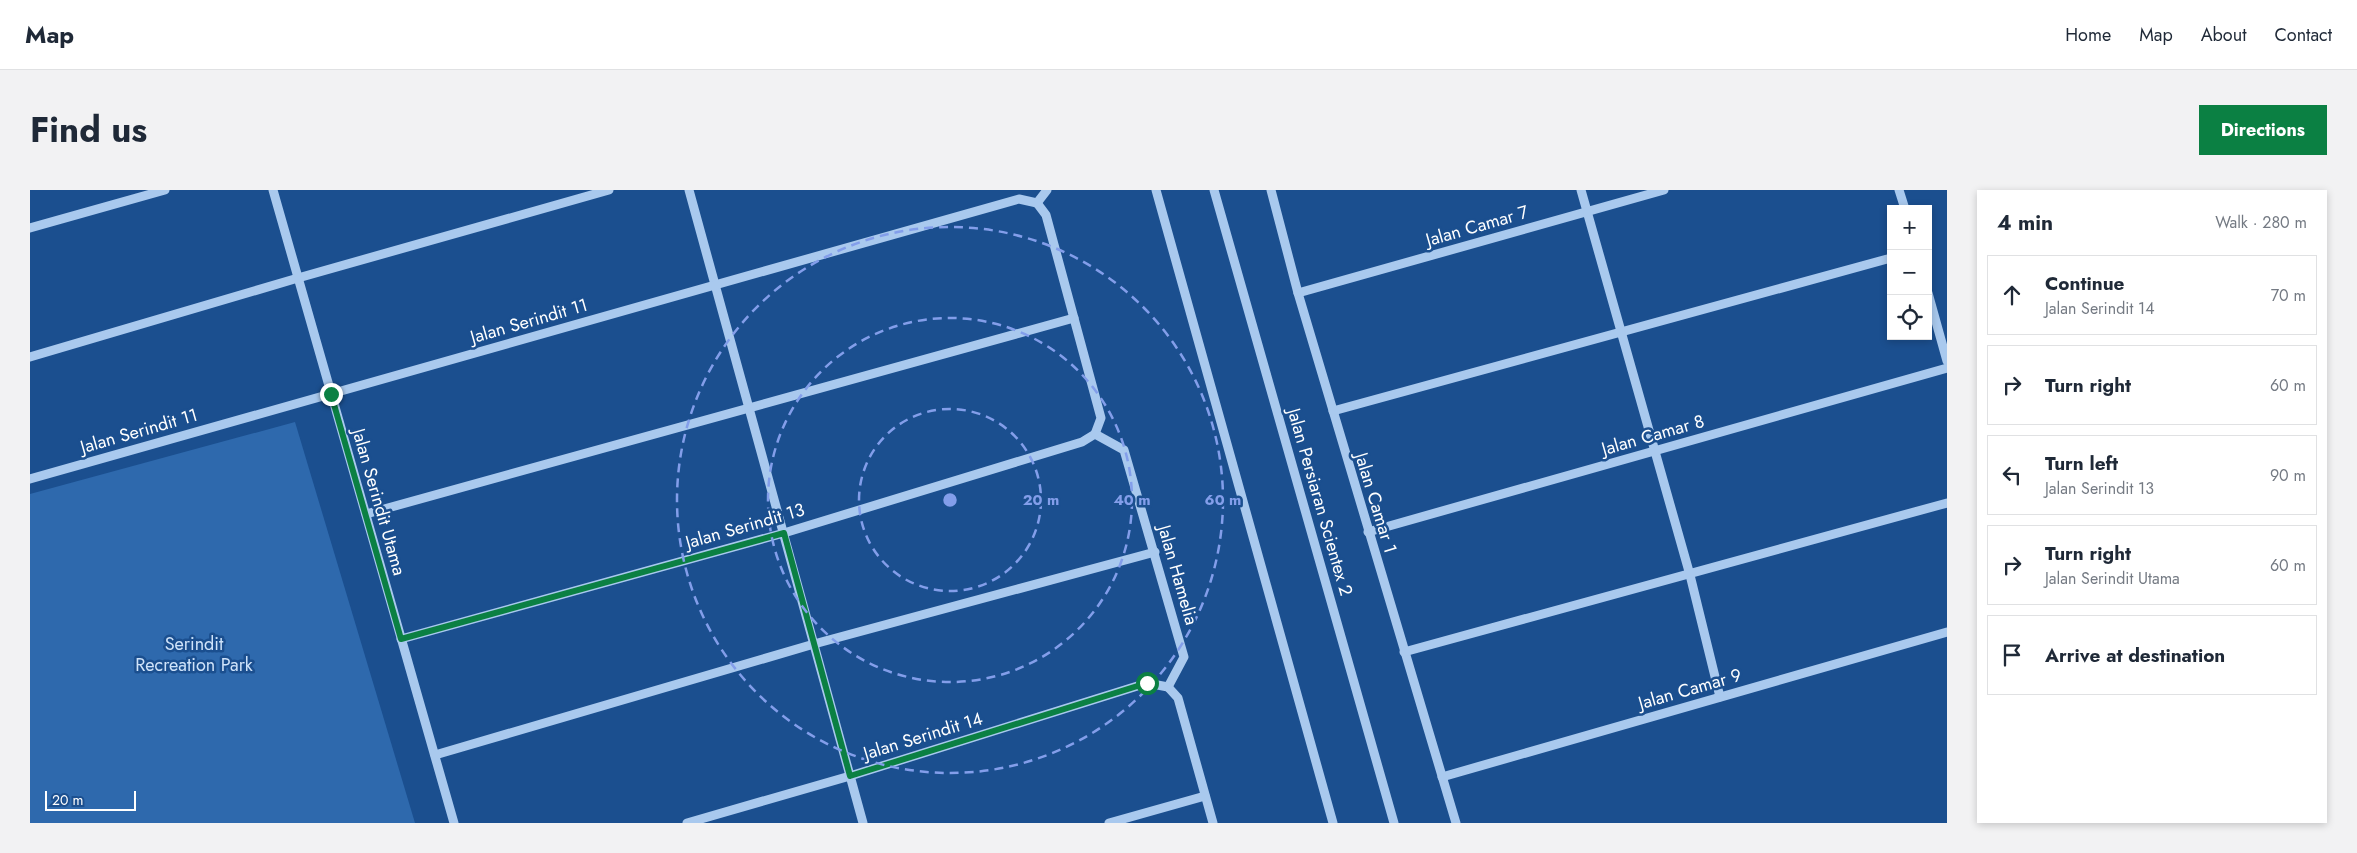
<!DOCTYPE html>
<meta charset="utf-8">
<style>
body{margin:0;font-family:Jost,sans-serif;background:#f2f2f3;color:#1f2937}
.controls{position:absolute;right:15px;top:15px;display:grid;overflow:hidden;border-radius:0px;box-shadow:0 2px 8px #0003}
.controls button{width:45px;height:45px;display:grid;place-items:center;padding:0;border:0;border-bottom:1px solid #e0e1e3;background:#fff;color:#1f2937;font:25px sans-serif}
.scale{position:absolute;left:15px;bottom:12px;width:91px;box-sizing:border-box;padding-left:5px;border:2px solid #fff;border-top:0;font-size:14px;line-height:18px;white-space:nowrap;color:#fff;-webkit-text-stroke:4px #1b4f8f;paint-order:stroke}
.stop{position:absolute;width:15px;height:15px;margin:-11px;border:4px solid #0b8043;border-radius:50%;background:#fff}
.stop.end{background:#0b8043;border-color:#fff;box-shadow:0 1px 5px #0008}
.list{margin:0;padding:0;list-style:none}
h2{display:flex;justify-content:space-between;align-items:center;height:65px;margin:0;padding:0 20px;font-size:21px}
h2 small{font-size:16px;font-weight:400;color:#747a83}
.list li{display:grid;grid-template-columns:32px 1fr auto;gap:15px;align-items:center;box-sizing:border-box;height:80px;margin:0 10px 10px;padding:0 10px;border:1px solid #e0e1e3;border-radius:0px}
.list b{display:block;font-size:19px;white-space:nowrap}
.list p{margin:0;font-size:16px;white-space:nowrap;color:#747a83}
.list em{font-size:16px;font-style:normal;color:#747a83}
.icon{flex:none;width:28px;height:28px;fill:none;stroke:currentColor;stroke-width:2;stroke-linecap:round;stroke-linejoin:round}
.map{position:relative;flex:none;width:1917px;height:633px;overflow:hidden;border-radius:0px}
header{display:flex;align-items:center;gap:30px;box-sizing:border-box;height:70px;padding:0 25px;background:#fff;border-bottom:1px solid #e0e1e3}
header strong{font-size:24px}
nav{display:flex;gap:28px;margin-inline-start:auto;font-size:18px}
.intro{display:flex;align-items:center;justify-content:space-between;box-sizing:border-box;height:120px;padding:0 30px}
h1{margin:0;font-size:35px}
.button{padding:12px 22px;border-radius:0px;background:#0b8043;color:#fff;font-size:18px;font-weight:700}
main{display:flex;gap:30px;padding:0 30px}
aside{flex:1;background:#fff;border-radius:0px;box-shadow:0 2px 8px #0003}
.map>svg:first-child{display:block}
.green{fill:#2e69ad}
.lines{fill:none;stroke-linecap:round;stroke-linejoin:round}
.minor{stroke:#a9c9ee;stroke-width:9}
.route{stroke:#0b8043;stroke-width:6}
.ring{fill:none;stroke:#839eea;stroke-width:2.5;stroke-dasharray:9 6}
.labels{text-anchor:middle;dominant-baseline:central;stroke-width:5;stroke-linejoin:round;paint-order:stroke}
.street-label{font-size:18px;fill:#fff;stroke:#1b4f8f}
.park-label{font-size:18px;fill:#cfe3fa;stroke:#1b4f8f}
.centre{fill:#839eea;stroke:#1b4f8f;stroke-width:2.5}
.ring-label{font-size:15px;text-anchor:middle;font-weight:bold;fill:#839eea;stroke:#1b4f8f;stroke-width:5;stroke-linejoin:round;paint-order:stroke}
</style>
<header>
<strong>Map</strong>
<nav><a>Home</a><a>Map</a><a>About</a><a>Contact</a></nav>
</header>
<div class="intro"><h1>Find us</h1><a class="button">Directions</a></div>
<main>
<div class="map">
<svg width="1917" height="633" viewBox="0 0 1917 633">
<rect width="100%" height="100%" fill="#1b4f8f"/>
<!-- green -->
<path class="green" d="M265,232L385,633H0V304Z"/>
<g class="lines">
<!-- minor -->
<g class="minor">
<path d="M243,0L424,633"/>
<path d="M659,0L833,633"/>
<path d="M1126,0L1303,633"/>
<path d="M1184,0L1364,633"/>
<path d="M1241,0L1268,103L1426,633"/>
<path d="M1551,0L1660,385L1690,507"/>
<path d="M1869,0L1875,19"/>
<path d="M1007,13L1016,25L1071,228L1065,244"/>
<path d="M1007,13L1017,0"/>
<path d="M0,38L135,0"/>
<path d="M1268,103L1634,0"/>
<path d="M1898,103L1917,171"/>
<path d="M0,167L268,88L579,0"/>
<path d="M1303,221L1861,68"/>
<path d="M1065,244L1094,260L1154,467L1138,497"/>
<path d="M0,289L989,9L1007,13"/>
<path d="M336,324L1044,128"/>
<path d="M1338,342L1917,178"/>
<path d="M371,449L754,343L1052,252L1065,244"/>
<path d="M1374,462L1917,313"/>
<path d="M1138,497L1148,508L1183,633"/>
<path d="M405,565L784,454L1125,362"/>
<path d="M1412,587L1917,442"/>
<path d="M657,633L820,586L1117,493L1138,497"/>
<path d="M1079,633L1175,606"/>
</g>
</g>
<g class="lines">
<!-- route -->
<path class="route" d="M301,204L371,449L754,343L820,586L1117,493"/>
</g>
<!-- distance rings -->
<g class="ring">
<circle cx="920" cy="310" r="91"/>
<circle cx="920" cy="310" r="182"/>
<circle cx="920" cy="310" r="273"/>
</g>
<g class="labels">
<!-- street labels -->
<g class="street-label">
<text transform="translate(1447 36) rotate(-16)">Jalan Camar 7</text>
<text transform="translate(499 131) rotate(-16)">Jalan Serindit 11</text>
<text transform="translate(109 241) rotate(-16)">Jalan Serindit 11</text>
<text transform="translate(1623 245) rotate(-16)">Jalan Camar 8</text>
<text transform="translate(349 312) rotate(74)">Jalan Serindit Utama</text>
<text transform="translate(1290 312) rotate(74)">Jalan Persiaran Scientex 2</text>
<text transform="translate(1346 313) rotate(73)">Jalan Camar 1</text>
<text transform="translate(715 336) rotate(-16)">Jalan Serindit 13</text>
<text transform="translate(1148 385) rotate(74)">Jalan Hamelia</text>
<text transform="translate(1660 499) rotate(-16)">Jalan Camar 9</text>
<text transform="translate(893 546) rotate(-17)">Jalan Serindit 14</text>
</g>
<!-- park labels -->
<g class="park-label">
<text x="164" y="454">Serindit<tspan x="164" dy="21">Recreation Park</tspan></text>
</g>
</g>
<circle cx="920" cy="310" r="8" class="centre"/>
<g class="ring-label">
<text x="1011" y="315">20 m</text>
<text x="1102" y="315">40 m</text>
<text x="1193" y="315">60 m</text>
</g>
</svg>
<div class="controls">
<button>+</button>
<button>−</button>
<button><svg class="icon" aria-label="locate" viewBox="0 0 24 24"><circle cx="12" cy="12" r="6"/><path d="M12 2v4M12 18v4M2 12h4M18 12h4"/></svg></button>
</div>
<div class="scale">20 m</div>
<div class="stop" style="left:1117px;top:493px"></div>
<div class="stop end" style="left:301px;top:204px"></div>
</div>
<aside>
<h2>4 min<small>Walk · 280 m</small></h2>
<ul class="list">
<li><svg class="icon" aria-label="ahead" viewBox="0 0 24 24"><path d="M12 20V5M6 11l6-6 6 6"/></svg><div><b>Continue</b><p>Jalan Serindit 14</p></div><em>70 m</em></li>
<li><svg class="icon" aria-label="right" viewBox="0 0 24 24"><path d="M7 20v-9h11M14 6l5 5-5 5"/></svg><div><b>Turn right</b></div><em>60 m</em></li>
<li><svg class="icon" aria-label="left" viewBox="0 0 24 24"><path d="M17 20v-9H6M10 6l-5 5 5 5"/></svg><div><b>Turn left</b><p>Jalan Serindit 13</p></div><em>90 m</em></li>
<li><svg class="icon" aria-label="right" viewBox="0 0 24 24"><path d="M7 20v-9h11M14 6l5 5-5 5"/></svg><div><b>Turn right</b><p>Jalan Serindit Utama</p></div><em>60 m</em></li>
<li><svg class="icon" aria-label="arrive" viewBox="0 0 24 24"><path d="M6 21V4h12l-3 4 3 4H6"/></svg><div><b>Arrive at destination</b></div></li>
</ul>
</aside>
</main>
